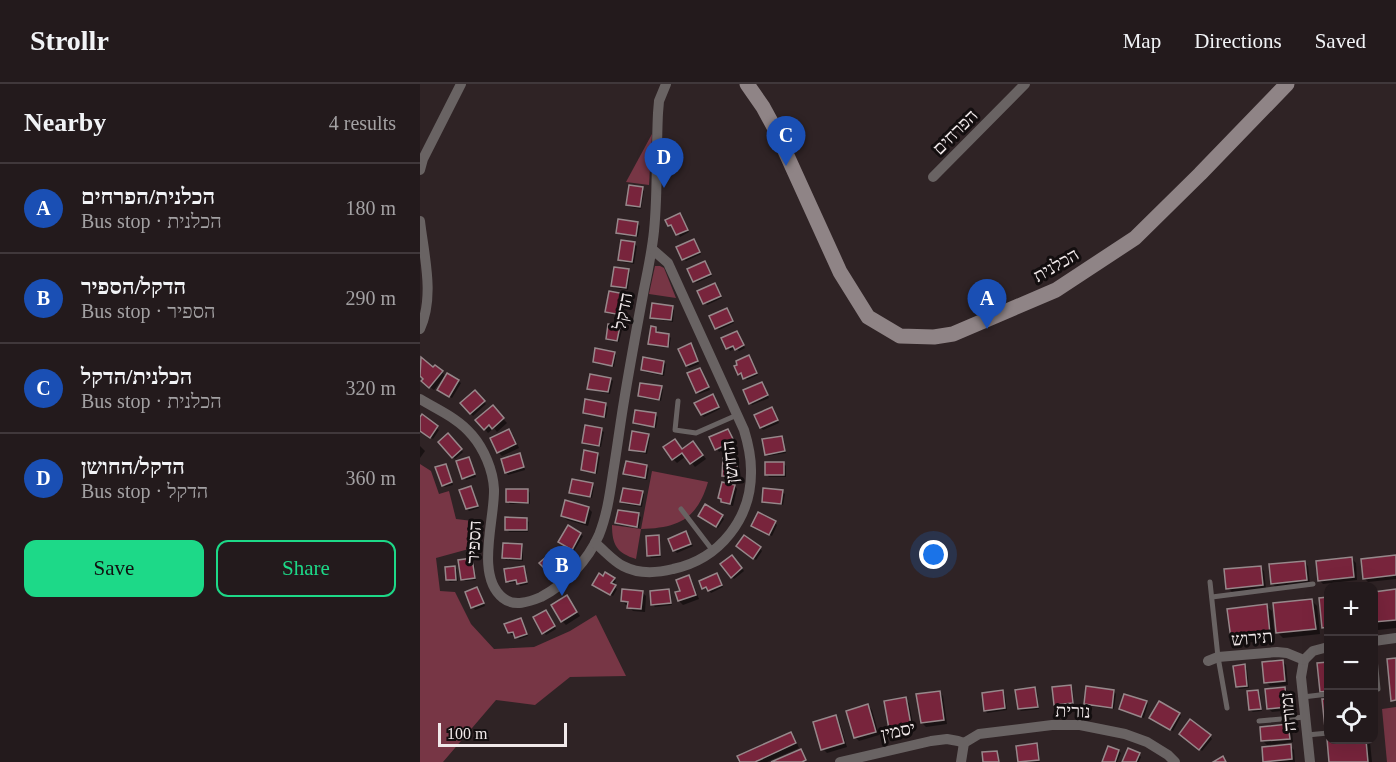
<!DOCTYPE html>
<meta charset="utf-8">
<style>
body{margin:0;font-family:"Times New Roman","Noto Sans Hebrew",serif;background:#2b2325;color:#f1f3f6}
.controls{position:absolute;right:18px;bottom:18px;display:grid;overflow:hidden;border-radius:12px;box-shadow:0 6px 24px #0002}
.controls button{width:54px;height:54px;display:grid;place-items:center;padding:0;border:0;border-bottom:2px solid #40383b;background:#231a1c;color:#f1f3f6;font:30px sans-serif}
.scale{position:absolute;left:18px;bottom:15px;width:129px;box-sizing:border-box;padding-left:6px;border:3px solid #f1e9ea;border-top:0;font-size:16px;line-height:21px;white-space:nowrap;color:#f1e9ea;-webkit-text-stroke:4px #130e0f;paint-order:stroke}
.you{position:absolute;left:514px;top:471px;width:21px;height:21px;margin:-15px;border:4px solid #fff;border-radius:50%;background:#1a73e8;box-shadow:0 0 0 9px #1a73e833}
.badge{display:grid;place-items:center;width:39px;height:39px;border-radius:50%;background:#1dd988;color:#fff;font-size:20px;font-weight:700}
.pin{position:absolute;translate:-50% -50px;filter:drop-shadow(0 2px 3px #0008)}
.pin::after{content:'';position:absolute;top:32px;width:21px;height:18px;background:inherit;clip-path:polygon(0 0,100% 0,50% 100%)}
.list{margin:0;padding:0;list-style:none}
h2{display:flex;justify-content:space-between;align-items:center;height:78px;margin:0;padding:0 24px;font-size:26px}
h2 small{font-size:20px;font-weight:400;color:#a3a1a3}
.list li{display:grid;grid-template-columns:39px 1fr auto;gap:18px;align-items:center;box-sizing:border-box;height:90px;padding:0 24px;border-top:2px solid #40383b}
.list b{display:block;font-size:22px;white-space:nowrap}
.list p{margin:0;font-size:20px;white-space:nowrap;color:#a3a1a3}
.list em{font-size:20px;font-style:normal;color:#a3a1a3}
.actions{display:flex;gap:12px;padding:18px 24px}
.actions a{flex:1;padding:14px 0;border:2px solid #1dd988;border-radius:12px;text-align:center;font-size:21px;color:#1dd988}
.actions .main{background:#1dd988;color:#111}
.icon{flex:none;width:33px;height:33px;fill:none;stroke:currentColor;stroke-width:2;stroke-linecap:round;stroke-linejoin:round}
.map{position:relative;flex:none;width:976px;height:678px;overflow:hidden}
header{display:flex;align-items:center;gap:36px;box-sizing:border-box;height:84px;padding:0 30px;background:#231a1c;border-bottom:2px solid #40383b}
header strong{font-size:28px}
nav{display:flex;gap:33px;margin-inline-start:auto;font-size:21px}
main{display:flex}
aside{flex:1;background:#231a1c}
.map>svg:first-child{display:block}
.green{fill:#773645}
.shadow{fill:#0007}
.building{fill:#78243c;stroke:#97888b;stroke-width:1.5}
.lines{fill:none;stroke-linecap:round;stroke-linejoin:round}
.lane{stroke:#696363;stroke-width:5}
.street{stroke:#696363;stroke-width:10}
.secondary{stroke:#8f8486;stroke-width:15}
.labels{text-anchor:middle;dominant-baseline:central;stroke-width:6;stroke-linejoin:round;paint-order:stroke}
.street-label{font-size:18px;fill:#f1e9ea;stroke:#130e0f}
</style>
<header>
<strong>Strollr</strong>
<nav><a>Map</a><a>Directions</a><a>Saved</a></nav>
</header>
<main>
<aside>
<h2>Nearby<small>4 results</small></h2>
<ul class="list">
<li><span class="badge" style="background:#1a4fb4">A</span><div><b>הכלנית/הפרחים</b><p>Bus stop · הכלנית</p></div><em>180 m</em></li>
<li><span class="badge" style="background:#1a4fb4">B</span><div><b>הדקל/הספיר</b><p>Bus stop · הספיר</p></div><em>290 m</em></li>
<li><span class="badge" style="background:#1a4fb4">C</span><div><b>הכלנית/הדקל</b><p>Bus stop · הכלנית</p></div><em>320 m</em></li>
<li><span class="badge" style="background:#1a4fb4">D</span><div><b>הדקל/החושן</b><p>Bus stop · הדקל</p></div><em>360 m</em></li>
</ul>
<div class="actions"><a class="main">Save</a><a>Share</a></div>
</aside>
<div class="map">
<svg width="976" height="678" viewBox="0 0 976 678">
<rect width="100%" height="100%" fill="#2f2325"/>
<!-- green -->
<g class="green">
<path d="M232,50L229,101L206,98Z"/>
<path d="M235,182H240L244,184L256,214L229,210Z"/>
<path d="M0,380L11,387L19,410L29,407L36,435L61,438L56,463L16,474L20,507L35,508L51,540L74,565L114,563L150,547L176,531L206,592L150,593L115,621L76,616L23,678H0Z"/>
<path d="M232,387L288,398C277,435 259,444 221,445L216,475C197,469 192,461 192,441L221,445Z"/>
<path d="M976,623V678H967L962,625Z"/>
</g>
<!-- shadow -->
<g class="shadow">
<path d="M222,105L224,107L221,125L210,123L207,121Z"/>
<path d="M262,133L269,148L260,153L254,142L252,143L250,141Z"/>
<path d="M217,139L220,142L218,153L200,151L197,148Z"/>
<path d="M274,157L281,170L266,177L263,175Z"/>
<path d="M214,160L217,162L214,180L202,178L200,175Z"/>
<path d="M287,181L292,192L276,199L274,197Z"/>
<path d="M208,186L210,189L208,206L195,204L193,201Z"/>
<path d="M295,201L302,214L287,221L285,219Z"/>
<path d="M204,212L206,214L203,232L189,230L187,227Z"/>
<path d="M252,224L254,226L253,238L234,235L232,233Z"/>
<path d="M307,225L314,239L299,246L296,244Z"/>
<path d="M199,243L202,246L199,258L190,257L187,254Z"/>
<path d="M236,244L238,247V250L249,252L251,254L249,264L232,262L230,260Z"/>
<path d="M317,249L325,264L319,267L316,264L310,267L308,264Z"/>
<path d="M273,263L279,280L269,284L267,282Z"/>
<path d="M194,269L196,271L194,283L177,280L175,278Z"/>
<path d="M329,273L338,291L327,296L323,291L322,292L319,290Z"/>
<path d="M1,275L13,285L22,288L26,293L38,297L41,299L32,314L21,309L26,294L24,293L14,306L7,301L5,295L0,291V276Z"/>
<path d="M244,278L246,280L244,292L225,288L222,286Z"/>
<path d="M280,286L282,288L290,306L279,310L277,308Z"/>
<path d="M191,295L193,297L190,310L171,306L169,304Z"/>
<path d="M342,300L349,314L332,321L330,319Z"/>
<path d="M241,304L243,306L241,317L222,314L220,312Z"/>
<path d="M55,308L66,320L53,332L42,320Z"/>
<path d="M295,314L300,325L284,333L282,331Z"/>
<path d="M185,320L188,323L186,334L167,331L164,328Z"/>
<path d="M72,323L87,339L77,348L74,344L68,349L57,336Z"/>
<path d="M216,327L236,331L238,333L236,344L217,341L214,339Z"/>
<path d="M354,328L359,339L343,346L341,343Z"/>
<path d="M2,332L19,346L13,355L0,346V335Z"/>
<path d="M181,346L184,348L181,363L166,361L164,358Z"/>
<path d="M89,347L93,351L99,364L82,372L78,368Z"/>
<path d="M310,349L315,360L299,368L291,354Z"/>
<path d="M28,351L43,368L35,375L20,359Z"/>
<path d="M228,352L230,354L227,370L213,367L211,365Z"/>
<path d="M361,353L364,356L366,369L348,372L346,370Z"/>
<path d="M0,362L5,367L0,374Z"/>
<path d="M277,363L286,375L275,383L266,372L257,379L253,375L263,367Z"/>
<path d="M178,370L180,373L177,390L165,388L162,386Z"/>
<path d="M99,371L102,373L105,386L88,391L86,388Z"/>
<path d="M48,374L50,377L56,393L46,396L44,394Z"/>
<path d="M317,376L319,378L318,395L306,394L304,392Z"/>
<path d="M363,379L366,382V393H349L347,391Z"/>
<path d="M26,382L28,384L33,401L25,403L23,401Z"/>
<path d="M226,382L229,384L227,396L207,392L205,390Z"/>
<path d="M172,401L174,403L172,414L153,410L151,408Z"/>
<path d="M315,402L317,405L313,422L305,420L302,417Z"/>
<path d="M51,404L53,406L59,424L49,427L47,425Z"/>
<path d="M108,406L110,409V420H90L88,418Z"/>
<path d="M222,408L224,410L222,423L204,420L202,418Z"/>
<path d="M362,408L365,410L363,421L346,419L343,417Z"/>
<path d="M168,424L172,428L168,442L147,436L143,432Z"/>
<path d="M218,431L221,433L219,444L199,441L197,439Z"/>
<path d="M302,432L304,435L298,444L282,434Z"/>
<path d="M106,436L109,438L108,448H89L87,445Z"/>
<path d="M355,439L357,441L352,452L335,444Z"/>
<path d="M266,449L273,462L257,469L254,466Z"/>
<path d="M160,450L163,452L154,467L143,460Z"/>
<path d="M238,453L240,455L241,473L231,474L229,471Z"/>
<path d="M101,461L103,464V477L86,476L84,473Z"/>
<path d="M320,464H340L342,467L336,476Z"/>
<path d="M132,469L143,481L132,490L122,479Z"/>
<path d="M312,473L324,487L314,495L302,481Z"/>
<path d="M976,473V495L948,498L944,494Z"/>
<path d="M52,475L54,478L56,496L45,497L43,495Z"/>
<path d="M932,475L936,479L937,496L903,500L899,496Z"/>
<path d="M884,478L888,482L890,500L856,503L852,500Z"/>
<path d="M35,483L37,486L38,497L30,498L27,496Z"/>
<path d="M103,483L106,486L108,500L100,502L98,498L90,499L88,497Z"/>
<path d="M840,483L844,487L846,505L812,508L808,504Z"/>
<path d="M268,493L272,497L279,515L263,521L259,517L257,509L261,508Z"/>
<path d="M299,493L303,503L291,509L288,505L286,506L284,504Z"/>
<path d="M184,494L194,495L196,497L193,502L197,505L193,512L176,503Z"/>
<path d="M57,505L59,507L65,522L55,526L53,523Z"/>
<path d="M249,507L251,509L252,521L235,523L232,520Z"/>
<path d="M976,507V544L958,546L954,542V509Z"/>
<path d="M222,508L226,512L225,528L213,527L209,523V521H206L202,517Z"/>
<path d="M147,513L160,532L146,541L142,537Z"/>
<path d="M908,514V548L904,543L901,515Z"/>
<path d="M892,517L897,522L900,550L863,554L858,549Z"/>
<path d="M846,522L852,527L855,555L818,560L812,554Z"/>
<path d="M128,530L136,545L126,551L124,549Z"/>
<path d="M100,535L103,538L108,552L99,555L95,550L92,551L89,549Z"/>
<path d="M862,577L866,581L868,601L850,602L846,598Z"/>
<path d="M824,582L827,584L829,604L819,605L817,602Z"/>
<path d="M650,603L653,605L654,621L638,623L636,620Z"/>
<path d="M865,604L869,608L871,626L852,628L848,624Z"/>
<path d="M615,605L617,607L619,625L601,627L599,625Z"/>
<path d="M694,607L696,610L694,625L668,622L666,619Z"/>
<path d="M519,608L523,612L527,640L506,643L502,639Z"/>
<path d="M583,608L585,610L587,626L567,629L565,626Z"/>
<path d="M838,608L840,610L842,627L833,628L830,626Z"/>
<path d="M485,615L489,619L494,645L474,648L470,645Z"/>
<path d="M726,618L728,620L724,634L703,627L700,625Z"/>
<path d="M448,622L452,626L459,651L439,657L435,653Z"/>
<path d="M759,630L761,632L753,647L734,636Z"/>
<path d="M416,633L419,637L427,663L407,669L403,665Z"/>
<path d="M868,642L872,646L873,658L847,661L843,657Z"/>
<path d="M371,650L375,654L379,664L347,678H321Z"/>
<path d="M763,652H790L792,655L782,667Z"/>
<path d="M916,656H948L950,658L952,678H911Z"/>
<path d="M616,661L619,663L620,678H600Z"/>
<path d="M870,662L874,666L875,678H846L845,677Z"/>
<path d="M698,667L701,669L697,678H684Z"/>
<path d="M719,671L721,673L719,678H704Z"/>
</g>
<!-- building -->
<g class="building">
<path d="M209,101L223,103L220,123L206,121Z"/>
<path d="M260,129L268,146L256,151L251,141L248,142L245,136Z"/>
<path d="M198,135L218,138L216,152L196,149Z"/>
<path d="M274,155L280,168L262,176L256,163Z"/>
<path d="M201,156L215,158L212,178L198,176Z"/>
<path d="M285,177L291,190L273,198L267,185Z"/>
<path d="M194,183L209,185L206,204L191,202Z"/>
<path d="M295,199L301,212L283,220L277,207Z"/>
<path d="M189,207L205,210L201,231L185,228Z"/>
<path d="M232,219L253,222L251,236L230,234Z"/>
<path d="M307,224L313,237L295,245L289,232Z"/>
<path d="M188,240L200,242L197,257L186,255Z"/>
<path d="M231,242L236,243V248L249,250L248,263L228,260Z"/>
<path d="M317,247L324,261L315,266L313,262L306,265L301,254Z"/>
<path d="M271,259L278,277L266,282L258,265Z"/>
<path d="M175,264L195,268L192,282L173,278Z"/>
<path d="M329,271L337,289L323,295L321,289L318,291L314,282L317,281L316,277Z"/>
<path d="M1,273L13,283L15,281L23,287L9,304L1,297L3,295L0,292Z"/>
<path d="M223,273L244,277L242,290L221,286Z"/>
<path d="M280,284L289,303L276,309L267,289Z"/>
<path d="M27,289L39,296L29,313L17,306Z"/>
<path d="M170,290L191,294L188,308L167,305Z"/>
<path d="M342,298L348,311L329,320L323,306Z"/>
<path d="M220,299L242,302L239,316L218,312Z"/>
<path d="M55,306L65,317L50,330L40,319Z"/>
<path d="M293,310L299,323L281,331L274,319Z"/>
<path d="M165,315L186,319L184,333L163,329Z"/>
<path d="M73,321L84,334L72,345L69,341L64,346L55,336Z"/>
<path d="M352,323L358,336L340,344L334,331Z"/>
<path d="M215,326L236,329L234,343L213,339Z"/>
<path d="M2,330L18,342L10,354L0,347V333Z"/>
<path d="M165,341L182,344L179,362L162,359Z"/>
<path d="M89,345L96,360L77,369L70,354Z"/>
<path d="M308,345L314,357L295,366L289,353Z"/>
<path d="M212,347L229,350L225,368L209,366Z"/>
<path d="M28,349L42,365L32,374L18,358Z"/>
<path d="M362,352L365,367L345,371L342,355Z"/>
<path d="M255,355L262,365L273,357L283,371L270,380L262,369L252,376L243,363Z"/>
<path d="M164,366L178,369L175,389L161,386Z"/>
<path d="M100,369L104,383L85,389L81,375Z"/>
<path d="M49,373L55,390L42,395L36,377Z"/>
<path d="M303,374H317V393L302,392Z"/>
<path d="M206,377L227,381L225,394L203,390Z"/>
<rect x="345" y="378" width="19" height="13"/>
<path d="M26,380L32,398L22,402L15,383Z"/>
<path d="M152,395L173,399L170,413L149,409Z"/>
<path d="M302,398L315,401L310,420L301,418V415L298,414Z"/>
<path d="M51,402L58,422L46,425L39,406Z"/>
<path d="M203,404L223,407L220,421L200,418Z"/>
<path d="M343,404L363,406L361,420L342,418Z"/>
<path d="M86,405H108V419L86,418Z"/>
<path d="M145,416L169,423L165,439L141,432Z"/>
<path d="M285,420L303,431L296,443L278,432Z"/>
<path d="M198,426L219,429L217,443L195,439Z"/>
<path d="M338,428L356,437L349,451L331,442Z"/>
<path d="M85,433L107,434V446H85Z"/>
<path d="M148,441L161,449L152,466L138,458Z"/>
<path d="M266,447L271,460L253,467L248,455Z"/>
<path d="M239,451L240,471L227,472L226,452Z"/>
<path d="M324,451L341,463L333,475L316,462Z"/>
<path d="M83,459L102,460L101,475L82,474Z"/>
<path d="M133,467L142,478L129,489L119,479Z"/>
<path d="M312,471L322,484L311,494L300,480Z"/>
<path d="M976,471V491L943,495L941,475Z"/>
<path d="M932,473L934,493L898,497L896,477Z"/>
<path d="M52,474L55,494L41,496L38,476Z"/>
<path d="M885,477L887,496L851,500L849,480Z"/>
<path d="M35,482L36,496H26L25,483Z"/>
<path d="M104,482L107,498L97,500L96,496L86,498L84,485Z"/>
<path d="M841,482L843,501L806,505L804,485Z"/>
<path d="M185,488L195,494L191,499L196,501L190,511L172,501L179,489L183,492Z"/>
<path d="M297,489L302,501L288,507L286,503L282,505L279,497Z"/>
<path d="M269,491L276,511L258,517L255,508L260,507L256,496Z"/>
<path d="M57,503L64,519L51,524L45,508Z"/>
<path d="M202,505L223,507L221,525L207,524L208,518L201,517Z"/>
<path d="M249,505L251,519L231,521L230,507Z"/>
<path d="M976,505V536L954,538V508Z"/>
<path d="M147,511L157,528L141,538L131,521Z"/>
<path d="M908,513V543L902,544L899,514Z"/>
<path d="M892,515L896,545L856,549L853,519Z"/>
<path d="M847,520L850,550L811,555L807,525Z"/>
<path d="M126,526L135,542L122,550L113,533Z"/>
<path d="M101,534L107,550L95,554L93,548L88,549L84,540Z"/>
<path d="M976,574V616L971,617L967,575Z"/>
<path d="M863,576L865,597L844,599L842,578Z"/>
<path d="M908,578V607L900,608L897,579Z"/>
<path d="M825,580L827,602L816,603L813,582Z"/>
<path d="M651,601L653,619L634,621L632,603Z"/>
<path d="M666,602L694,606L692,624L664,620Z"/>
<path d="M615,603L618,623L598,625L595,606Z"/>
<path d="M865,603L867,623L847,625L845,605Z"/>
<path d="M583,606L585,624L564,627L562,609Z"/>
<path d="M838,606L841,625L829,626L827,607Z"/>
<path d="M520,607L524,636L501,639L496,610Z"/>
<path d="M704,610L727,617L721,633L699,625Z"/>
<path d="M486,613L491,641L469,645L464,617Z"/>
<path d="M902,615H908V643L905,644Z"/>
<path d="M739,617L760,629L750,646L729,634Z"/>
<path d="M448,620L456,648L434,654L426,627Z"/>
<path d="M416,631L424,659L401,666L393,638Z"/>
<path d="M770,635L791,651L779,666L759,650Z"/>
<path d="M868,640L870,655L841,657L840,643Z"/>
<path d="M371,648L376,659L335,678H320L317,672Z"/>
<path d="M907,655L946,656L948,678H909Z"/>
<path d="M617,659L619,676L598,678L596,662Z"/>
<path d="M871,660L872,675L843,678L842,663Z"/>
<path d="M688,662L699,666L695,678H682Z"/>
<path d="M708,664L720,669L716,678H702Z"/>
<path d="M381,665L386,676L382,678H351Z"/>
<path d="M577,667L579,678H563L562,668Z"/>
<path d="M803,672L806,678H793Z"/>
</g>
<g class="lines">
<!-- lane -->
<g class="lane">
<path d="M258,317L255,346L276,349L317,331"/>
<path d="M261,425L293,467"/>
<path d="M790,498L798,573L807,624"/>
<path d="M792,513L893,500"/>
<path d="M954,564L958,605"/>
<path d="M883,613L908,610"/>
<path d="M839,637L885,633"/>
<path d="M887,651L908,649"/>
</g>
<!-- street -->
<g class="street">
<path d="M0,86L3,75L41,0"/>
<path d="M513,93L605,0"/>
<path d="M0,137C4,172 15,212 0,245"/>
<path d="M0,315C18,326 38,334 52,351C64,365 73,386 74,405C75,435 55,492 83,514C94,523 109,518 121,513C146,500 168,476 179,451C187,431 190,409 193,389C197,365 200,341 204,317C210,280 217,243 224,205C228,186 232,167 234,147C238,108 236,69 238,29L239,17L246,0"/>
<path d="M175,459C184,466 193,477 203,482C218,490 237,489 253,485C300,475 332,434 331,386C331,372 328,359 324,346L248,179L232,165"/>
<path d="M954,557L976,554"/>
<path d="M884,576L881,593L890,678"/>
<path d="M788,577L798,573L857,568L867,569L884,576L893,567L908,563"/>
<path d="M544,659L559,650L632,641H660L705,650L727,658L748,671L755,678"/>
<path d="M420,678L511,657L527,655L538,657L544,659"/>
<path d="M541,678L544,659"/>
</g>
<!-- secondary -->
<path class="secondary" d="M327,0L343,23L355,45L420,188L448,233L480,252L514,253L533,250L636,206L715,154L780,90L867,0"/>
</g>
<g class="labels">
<!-- street labels -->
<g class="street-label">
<text transform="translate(535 48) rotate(-45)">הפרחים</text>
<text transform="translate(636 181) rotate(-30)">הכלנית</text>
<text transform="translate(203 227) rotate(-79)">הדקל</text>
<text transform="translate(310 378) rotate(-96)">החושן</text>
<text transform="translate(54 458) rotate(-87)">הספיר</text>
<text transform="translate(832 554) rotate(-5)">תירוש</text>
<text transform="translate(653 627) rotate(2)">נורית</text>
<text transform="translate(868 628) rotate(-96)">זמורה</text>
<text transform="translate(478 647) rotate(-12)">יסמין</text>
</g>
</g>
</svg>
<div class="controls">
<button>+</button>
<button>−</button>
<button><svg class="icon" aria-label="locate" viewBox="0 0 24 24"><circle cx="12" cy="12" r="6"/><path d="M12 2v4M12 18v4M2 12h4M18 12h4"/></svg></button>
</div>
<div class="scale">100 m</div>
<div class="you"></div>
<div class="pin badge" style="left:567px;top:245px;background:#1a4fb4">A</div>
<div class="pin badge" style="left:142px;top:512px;background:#1a4fb4">B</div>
<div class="pin badge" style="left:366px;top:82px;background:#1a4fb4">C</div>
<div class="pin badge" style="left:244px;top:104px;background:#1a4fb4">D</div>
</div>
</main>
